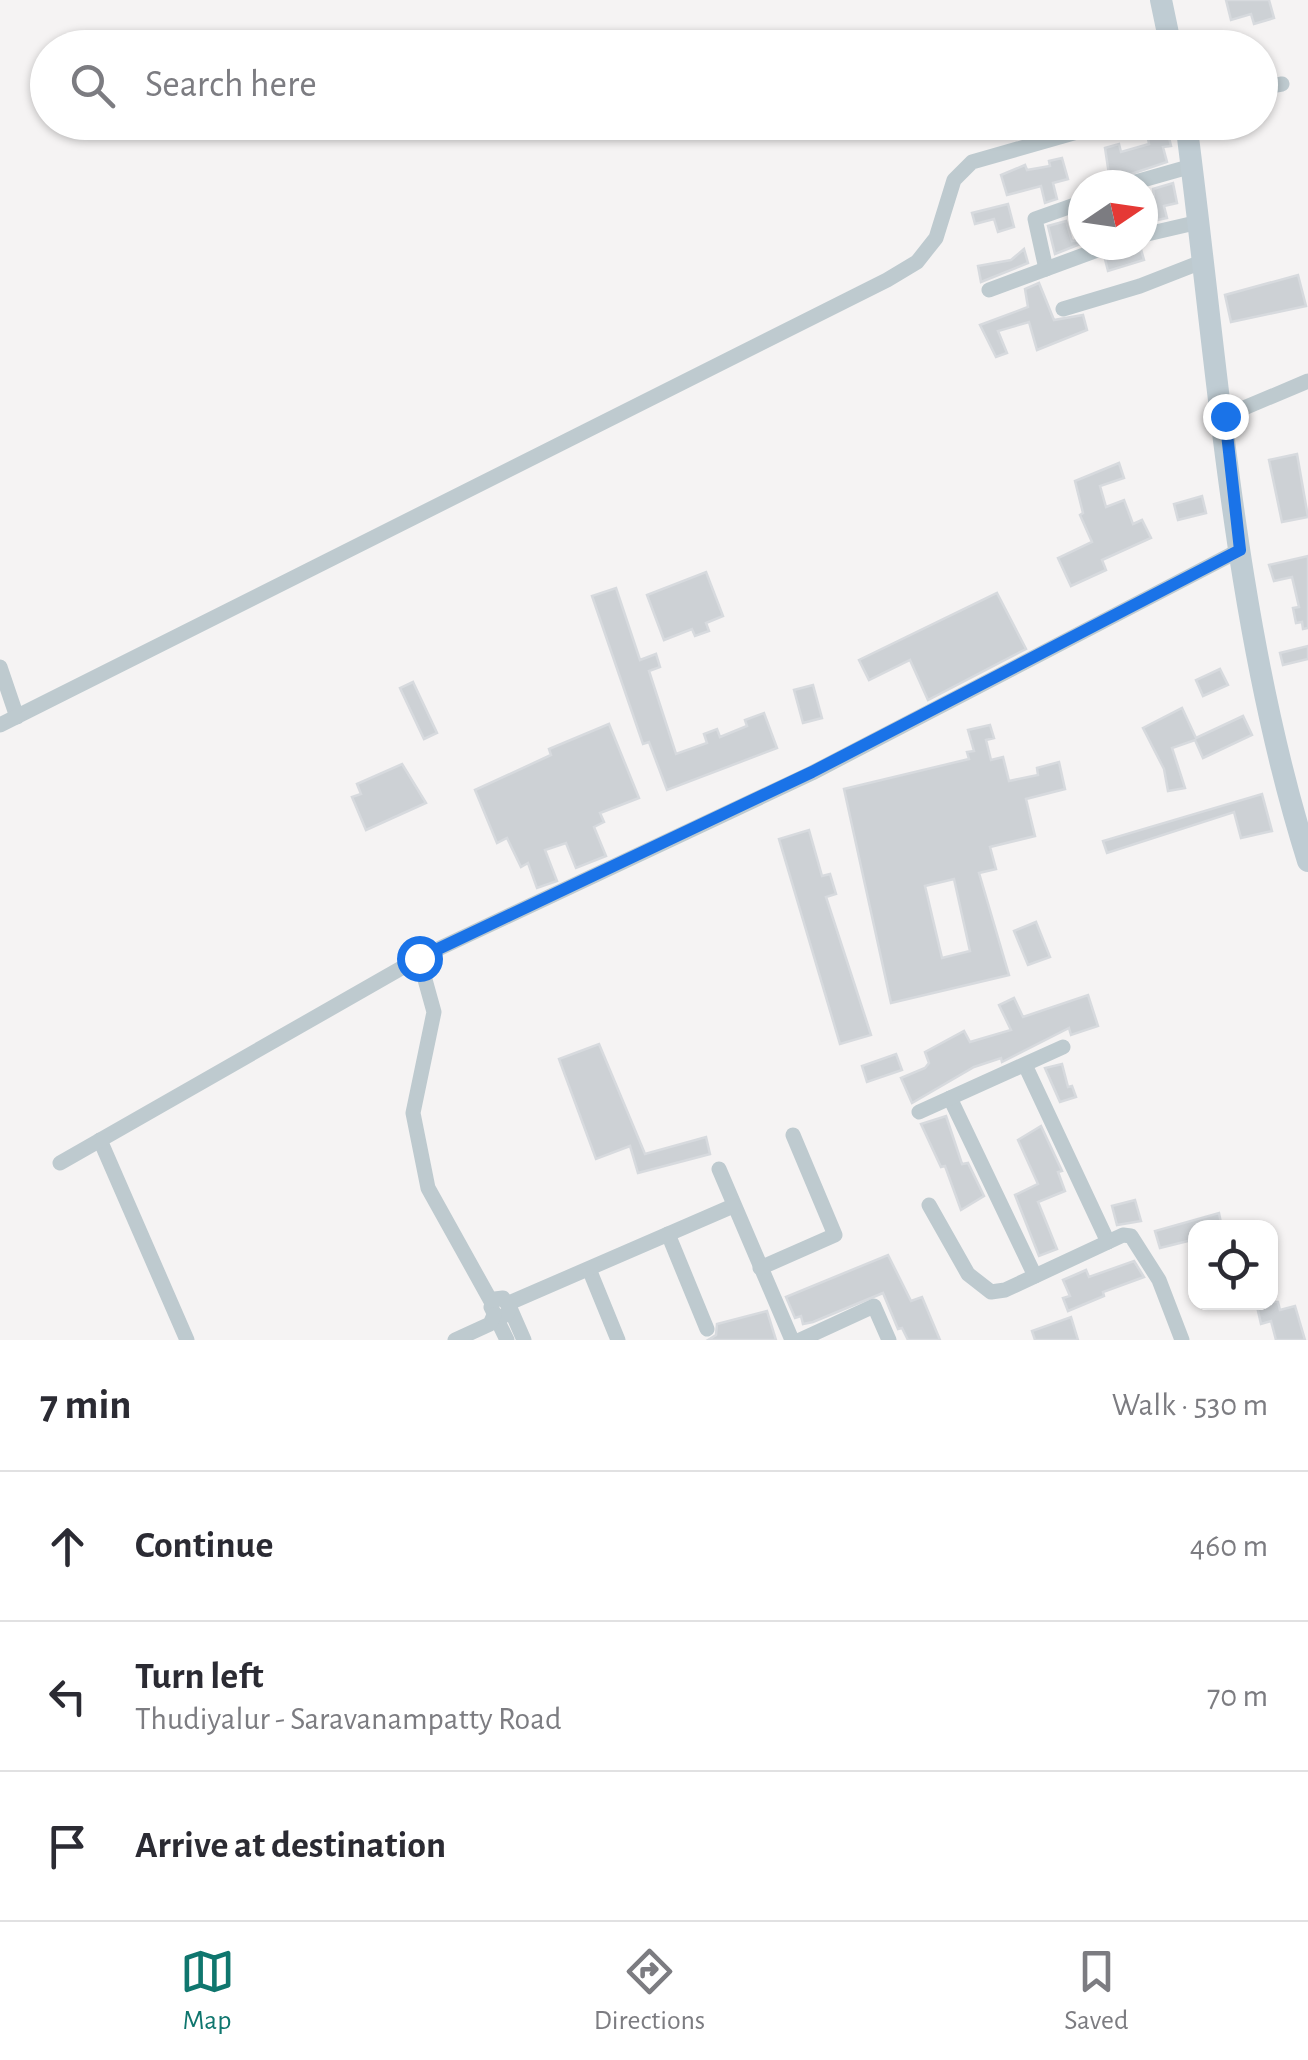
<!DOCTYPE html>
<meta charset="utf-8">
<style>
body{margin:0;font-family:"Alegreya Sans",sans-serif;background:#f7f7f7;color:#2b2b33}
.controls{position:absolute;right:30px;bottom:30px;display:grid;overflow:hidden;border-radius:20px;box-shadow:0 2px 8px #0004}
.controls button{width:90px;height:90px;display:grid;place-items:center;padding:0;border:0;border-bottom:2px solid #e1e1e2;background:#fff;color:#2b2b33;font:50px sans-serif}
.compass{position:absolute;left:1068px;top:170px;width:90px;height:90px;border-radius:50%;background:#fff;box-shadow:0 2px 8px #0004;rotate:77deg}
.stop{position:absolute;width:30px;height:30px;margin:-22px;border:8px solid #1a73e8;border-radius:50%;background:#fff}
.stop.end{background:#1a73e8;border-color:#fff;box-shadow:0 2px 10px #0008}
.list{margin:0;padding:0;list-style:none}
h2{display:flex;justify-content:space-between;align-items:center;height:130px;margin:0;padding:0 40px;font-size:42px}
h2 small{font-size:32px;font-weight:400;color:#7c7c81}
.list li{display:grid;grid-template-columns:65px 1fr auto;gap:30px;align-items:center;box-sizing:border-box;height:150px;padding:0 40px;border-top:2px solid #e1e1e2}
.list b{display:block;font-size:38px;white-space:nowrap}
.list p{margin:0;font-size:32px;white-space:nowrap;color:#7c7c81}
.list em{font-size:32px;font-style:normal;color:#7c7c81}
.icon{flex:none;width:55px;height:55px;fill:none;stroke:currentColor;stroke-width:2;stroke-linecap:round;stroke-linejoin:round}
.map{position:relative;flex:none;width:1308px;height:1340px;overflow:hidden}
.search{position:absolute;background:#fff;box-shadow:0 2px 8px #0004;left:30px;right:30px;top:30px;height:110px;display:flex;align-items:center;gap:25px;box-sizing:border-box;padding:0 35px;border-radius:55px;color:#7c7c81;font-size:38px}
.sheet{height:580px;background:#fff}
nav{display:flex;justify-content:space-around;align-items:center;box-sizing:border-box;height:140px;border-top:2px solid #e1e1e2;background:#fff;font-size:28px;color:#7c7c81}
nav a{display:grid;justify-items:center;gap:5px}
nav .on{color:#0f766e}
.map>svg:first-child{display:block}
.building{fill:#cdd1d5;stroke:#d7dade;stroke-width:2.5;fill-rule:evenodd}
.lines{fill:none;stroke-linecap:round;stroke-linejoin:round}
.street{stroke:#becacf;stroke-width:15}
.secondary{stroke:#bfccd3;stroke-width:22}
.route{stroke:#1a73e8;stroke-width:12}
</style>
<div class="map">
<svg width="1308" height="1340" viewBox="0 0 1308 1340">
<rect width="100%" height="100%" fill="#f5f3f3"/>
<!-- building -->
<g class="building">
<path d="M1226,0H1269L1274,18L1254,24L1251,14L1231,20Z"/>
<path d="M1167,129L1171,146L1163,147L1167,162L1110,181L1105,148L1119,144L1121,152L1149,144L1147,133Z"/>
<path d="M1062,158L1068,179L1053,183L1057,199L1045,203L1041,186L1007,195L1001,175L1025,165L1027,170L1050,166L1049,161Z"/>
<path d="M1173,183L1177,203L1164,206L1167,218L1143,223V199L1154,196L1153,189Z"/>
<path d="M1008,204L1014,227L998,232L994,219L975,224L972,213Z"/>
<path d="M1066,221L1072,241L1083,239V243L1055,254L1048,226Z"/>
<path d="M1122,245L1140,246L1144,260L1108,271L1105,259L1119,253Z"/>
<path d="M1024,249L1028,263L981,282L978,266L1011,260Z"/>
<path d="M1298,275L1306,306L1231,322L1225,295Z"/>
<path d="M1039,283L1054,320L1083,315L1087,330L1037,350L1029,322L998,331L1007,353L996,357L980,325L1028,307L1025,289Z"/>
<path d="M1297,454L1308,517L1282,522L1269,460Z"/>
<path d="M1119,463L1124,478L1100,486L1106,507L1124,500L1133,524L1142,520L1151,538L1102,560L1106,570L1071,586L1058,558L1092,542L1080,515L1083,513L1075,481Z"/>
<path d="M1202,496L1206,513L1178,520L1174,504Z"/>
<path d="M1308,556V628L1303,629L1302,622L1296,623L1293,608L1299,607L1292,577L1274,581L1269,565Z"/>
<path d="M706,572L723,616L706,623L709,631L695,636L692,629L664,640L647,595Z"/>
<path d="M616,588L640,660L656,654L660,667L649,671L676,754L707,743L704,734L717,729L720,737L747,726L745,720L764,713L777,748L667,790L649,742L643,744L592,596Z"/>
<path d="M997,593L1026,649L928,700L910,660L869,680L859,660Z"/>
<path d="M1308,646V659L1283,665L1280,653Z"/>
<path d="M1220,669L1228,685L1203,696L1196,680Z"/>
<path d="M413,682L437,733L424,739L400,688Z"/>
<path d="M813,685L822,718L803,723L794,690Z"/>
<path d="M1182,708L1196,738L1243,716L1252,735L1203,758L1195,740L1172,748L1185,788L1168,791L1164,769L1143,728Z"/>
<path d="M609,724L639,798L600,813L604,822L594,827L606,856L576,868L566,843L545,850L557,881L537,888L528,863L521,867L507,838L497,843L475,790L551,755L549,749Z"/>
<path d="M990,725L994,738L986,740L991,760L1003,757L1009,781L1038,775L1037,768L1059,762L1065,789L1026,799L1035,836L990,847L996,869L979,873L1009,975L891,1003L844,789L969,759L967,752L974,751L968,730ZM954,879L970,951L942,958L925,886Z"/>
<path d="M402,764L426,803L366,830L352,797L361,794L357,784Z"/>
<path d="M1262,794L1272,831L1241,838L1234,812L1107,853L1103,841Z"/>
<path d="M809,830L822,876L830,874L836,894L826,897L871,1035L840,1044L779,839Z"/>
<path d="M1036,922L1050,957L1028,965L1014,931Z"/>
<path d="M1088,995L1098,1026L1071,1035L1069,1028L1002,1062L1001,1058L974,1067L912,1103L901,1078L925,1068L929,1063L925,1052L964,1031L970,1042L1011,1030L999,1005L1014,998L1023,1017Z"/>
<path d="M599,1044L645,1154L706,1137L710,1154L638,1173L630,1146L596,1159L559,1059Z"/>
<path d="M896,1054L902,1070L867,1082L862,1066Z"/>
<path d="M1062,1064L1068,1087L1072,1086L1076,1097L1060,1102L1045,1068Z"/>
<path d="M946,1116L962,1164L968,1163L984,1196L961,1210L945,1166L941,1167L921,1124Z"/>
<path d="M1041,1126L1062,1171L1058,1172L1065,1191L1038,1202L1057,1249L1039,1256L1015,1195L1038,1184L1018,1140Z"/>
<path d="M1135,1200L1141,1221L1117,1225L1112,1206Z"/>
<path d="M1219,1213L1222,1228H1196V1239L1160,1248L1155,1231Z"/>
<path d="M888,1255L911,1301L922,1297L940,1340H908L902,1328L898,1329L883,1293L813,1322L803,1324L801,1316L795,1318L786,1297Z"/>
<path d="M1134,1261L1144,1277L1103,1292L1104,1296L1068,1311L1063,1298L1070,1296L1063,1280L1086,1270L1089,1277Z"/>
<path d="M1256,1302H1278L1280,1310L1295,1306L1305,1340H1276L1271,1321L1261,1324Z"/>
<path d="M767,1311L776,1340H708L716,1335L717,1324Z"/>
<path d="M1071,1317L1078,1340H1035L1032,1331Z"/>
</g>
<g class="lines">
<!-- street -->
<g class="street">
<path d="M1260,88L1282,84"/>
<path d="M1125,185L1192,166"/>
<path d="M1143,235L1199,222"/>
<path d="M1046,269L1035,219L1083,202"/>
<path d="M989,290L1111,245"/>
<path d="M1063,309L1140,286L1204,261"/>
<path d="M1225,416L1308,381"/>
<path d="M0,667L17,717"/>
<path d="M0,725L887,280L917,262L936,238L954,180L972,162L1112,122"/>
<path d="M419,958L434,1012L413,1113L428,1188L492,1303"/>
<path d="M1025,1065L1108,1242"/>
<path d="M950,1098L1035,1276"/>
<path d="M919,1112L1063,1047"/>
<path d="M100,1140L187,1340"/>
<path d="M60,1163L419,958L812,773L1240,550"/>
<path d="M719,1169L792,1340"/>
<path d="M929,1205L968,1274L991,1292L1005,1290L1123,1235L1131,1236L1159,1280L1182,1340"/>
<path d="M668,1234L707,1329"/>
<path d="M760,1268L835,1235L793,1135"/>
<path d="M589,1269L618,1340"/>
<path d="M509,1303L733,1206"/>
<path d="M510,1308L524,1340"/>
<path d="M498,1317L506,1315L510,1308L503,1298L495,1299L491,1307L507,1340"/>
<path d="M455,1340L490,1324L494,1315"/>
<path d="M800,1340L874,1306L889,1340"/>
</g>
<!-- secondary -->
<g class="secondary">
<path d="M1161,0L1171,48"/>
<path d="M1186,122C1218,367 1234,626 1308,861"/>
</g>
</g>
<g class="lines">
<!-- route -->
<path class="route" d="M419,958L812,772L1240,550L1225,416"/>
</g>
</svg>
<div class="controls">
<button><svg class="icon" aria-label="locate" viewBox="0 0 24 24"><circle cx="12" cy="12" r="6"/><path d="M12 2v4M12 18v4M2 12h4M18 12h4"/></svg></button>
</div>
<svg class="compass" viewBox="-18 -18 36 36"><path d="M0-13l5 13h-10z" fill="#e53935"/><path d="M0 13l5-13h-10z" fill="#7c7c81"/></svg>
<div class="stop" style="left:419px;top:958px"></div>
<div class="stop end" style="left:1225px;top:416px"></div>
<div class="search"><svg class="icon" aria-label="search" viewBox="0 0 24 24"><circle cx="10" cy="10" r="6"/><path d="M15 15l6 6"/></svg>Search here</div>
</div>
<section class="sheet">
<h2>7 min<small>Walk · 530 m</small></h2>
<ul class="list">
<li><svg class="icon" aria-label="ahead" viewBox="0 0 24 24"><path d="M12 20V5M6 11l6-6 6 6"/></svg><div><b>Continue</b></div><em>460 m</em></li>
<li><svg class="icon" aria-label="left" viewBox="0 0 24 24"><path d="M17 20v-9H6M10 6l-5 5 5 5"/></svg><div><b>Turn left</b><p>Thudiyalur - Saravanampatty Road</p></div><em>70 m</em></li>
<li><svg class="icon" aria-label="arrive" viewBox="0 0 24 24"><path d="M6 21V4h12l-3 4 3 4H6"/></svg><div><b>Arrive at destination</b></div></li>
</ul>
</section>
<nav>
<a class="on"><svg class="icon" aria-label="map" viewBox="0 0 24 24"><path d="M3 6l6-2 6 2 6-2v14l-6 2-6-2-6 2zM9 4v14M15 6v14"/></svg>Map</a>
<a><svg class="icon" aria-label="directions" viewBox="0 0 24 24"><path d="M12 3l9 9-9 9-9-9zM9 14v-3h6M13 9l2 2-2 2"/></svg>Directions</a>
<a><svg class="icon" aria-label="saved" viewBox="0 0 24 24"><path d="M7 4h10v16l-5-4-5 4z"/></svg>Saved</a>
</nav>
